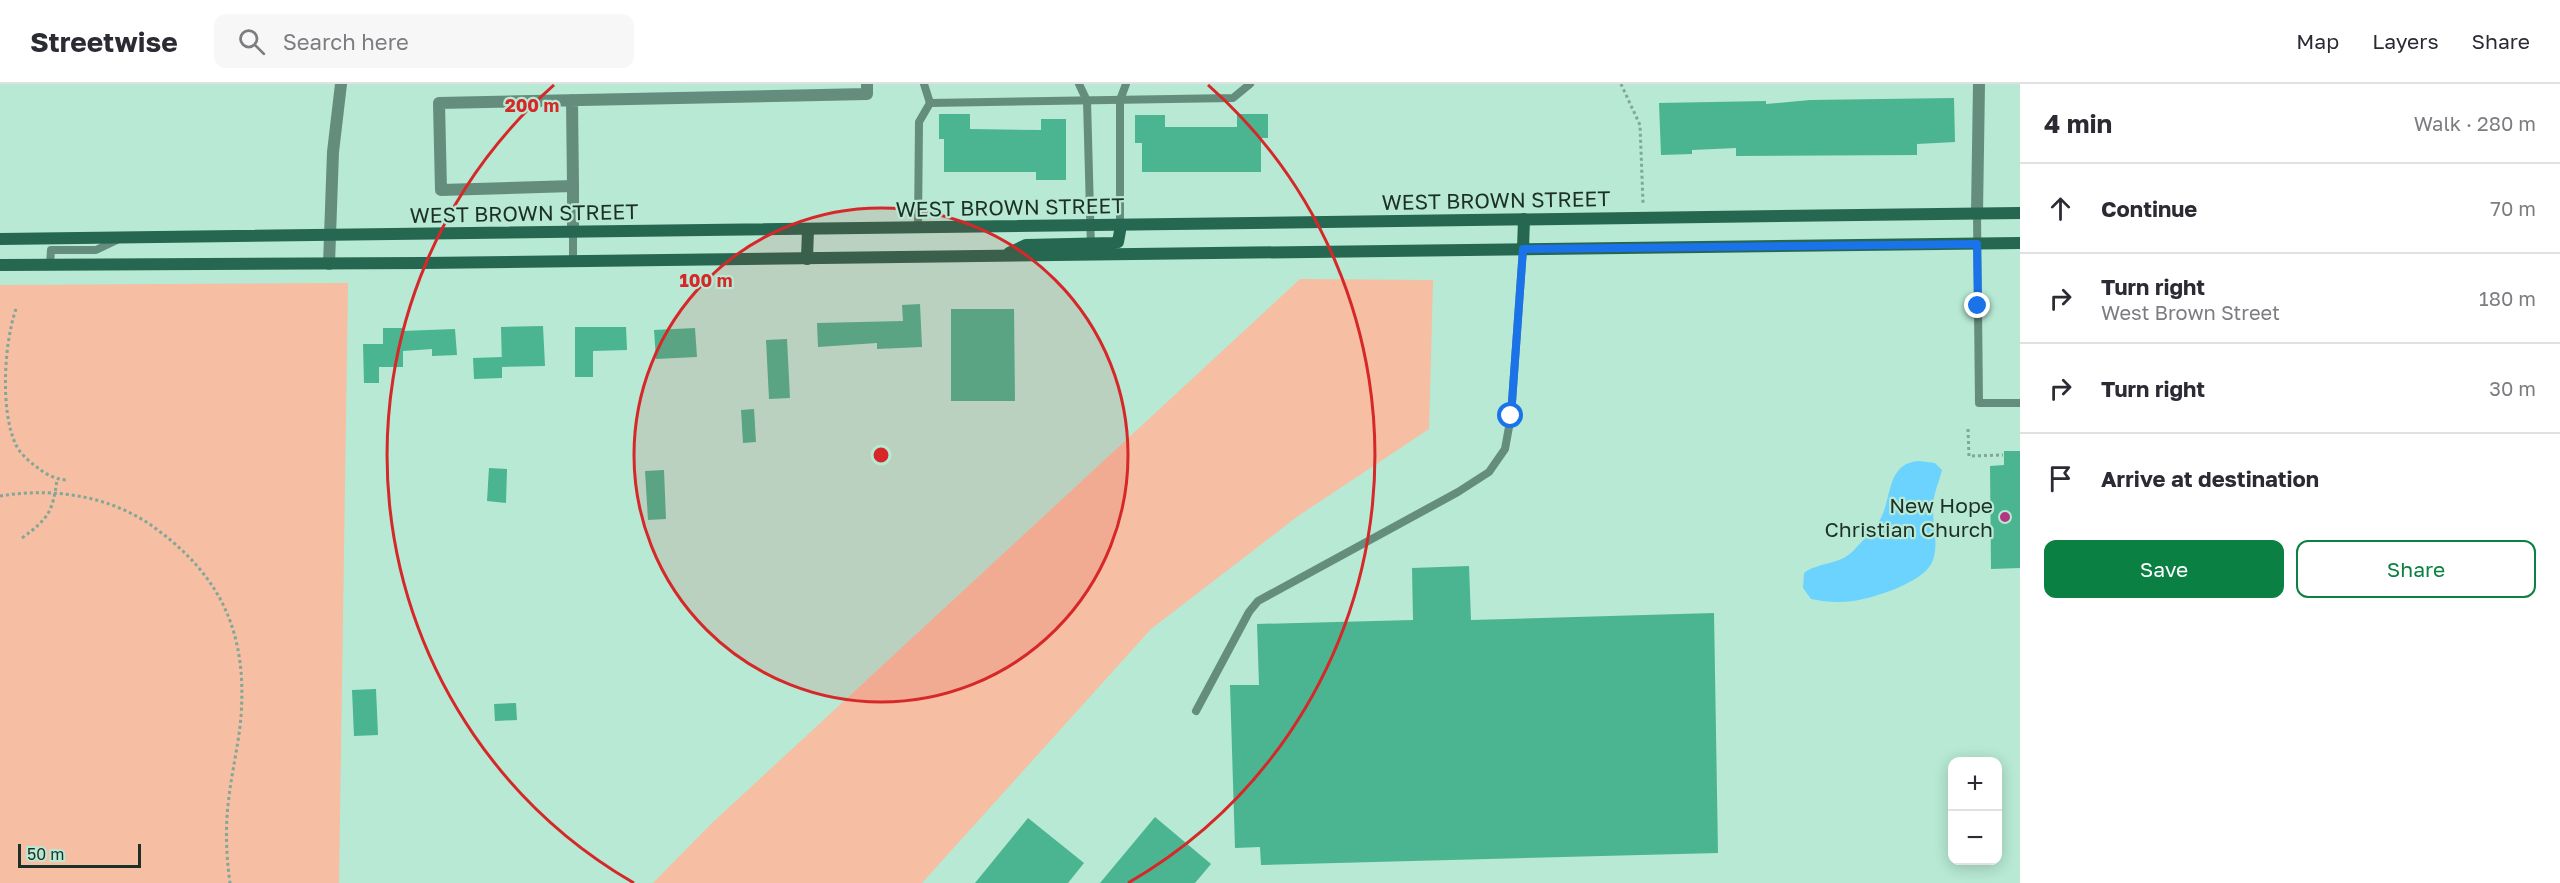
<!DOCTYPE html>
<meta charset="utf-8">
<style>
body{margin:0;font-family:"Golos Text",sans-serif;background:#f7f7f7;color:#2b2b33}
.controls{position:absolute;right:18px;bottom:18px;display:grid;overflow:hidden;border-radius:12px;box-shadow:0 3px 15px #0003}
.controls button{width:54px;height:54px;display:grid;place-items:center;padding:0;border:0;border-bottom:2px solid #e1e1e2;background:#fff;color:#2b2b33;font:30px sans-serif}
.scale{position:absolute;left:18px;bottom:15px;width:123px;box-sizing:border-box;padding-left:6px;border:3px solid #1d3028;border-top:0;font-size:16px;line-height:21px;white-space:nowrap;color:#1d3028;-webkit-text-stroke:4px #b7e9d4;paint-order:stroke}
.stop{position:absolute;width:18px;height:18px;margin:-14px;border:4px solid #1a73e8;border-radius:50%;background:#fff}
.stop.end{background:#1a73e8;border-color:#fff;box-shadow:0 2px 6px #0008}
.list{margin:0;padding:0;list-style:none}
h2{display:flex;justify-content:space-between;align-items:center;height:78px;margin:0;padding:0 24px;font-size:26px}
h2 small{font-size:20px;font-weight:400;color:#7c7c81}
.list li{display:grid;grid-template-columns:39px 1fr auto;gap:18px;align-items:center;box-sizing:border-box;height:90px;padding:0 24px;border-top:2px solid #e1e1e2}
.list b{display:block;font-size:22px;white-space:nowrap}
.list p{margin:0;font-size:20px;white-space:nowrap;color:#7c7c81}
.list em{font-size:20px;font-style:normal;color:#7c7c81}
.actions{display:flex;gap:12px;padding:18px 24px}
.actions a{flex:1;padding:14px 0;border:2px solid #0b8043;border-radius:12px;text-align:center;font-size:21px;color:#0b8043}
.actions .main{background:#0b8043;color:#fff}
.icon{flex:none;width:33px;height:33px;fill:none;stroke:currentColor;stroke-width:2;stroke-linecap:round;stroke-linejoin:round}
.map{position:relative;flex:none;width:2020px;height:799px;overflow:hidden}
header{display:flex;align-items:center;gap:36px;box-sizing:border-box;height:84px;padding:0 30px;background:#fff;border-bottom:2px solid #e1e1e2}
header strong{font-size:28px}
nav{display:flex;gap:33px;margin-inline-start:auto;font-size:21px}
.search{width:420px;height:54px;background:#f7f7f7;display:flex;align-items:center;gap:15px;box-sizing:border-box;padding:0 21px;border-radius:12px;color:#7c7c81;font-size:22px}
main{display:flex}
aside{flex:1;background:#fff}
.map>svg:first-child{display:block}
.green{fill:#f6bea2}
.water{fill:#6cd3fe}
.building{fill:#4ab590}
.lines{fill:none;stroke-linecap:round;stroke-linejoin:round}
.path{stroke:#80a797;stroke-width:3;stroke-dasharray:3 3;stroke-linecap:butt}
.lane{stroke:#658d7d;stroke-width:8}
.street{stroke:#658d7d;stroke-width:12}
.secondary{stroke:#256750;stroke-width:12}
.route{stroke:#1a73e8;stroke-width:8}
.ring{fill:none;stroke:#d62828;stroke-width:3}
.poi-dot{fill:#b43582;stroke:#b7e9d4;stroke-width:2}
.labels{text-anchor:middle;dominant-baseline:central;stroke-width:4.5;stroke-linejoin:round;paint-order:stroke}
.street-label{font-size:21px;fill:#1d3028;stroke:#b7e9d4}
.poi-label{font-size:21px;fill:#1d3028;stroke:#b7e9d4;text-anchor:end}
.centre{fill:#d62828;stroke:#b7e9d4;stroke-width:3}
.ring-label{font-size:18px;text-anchor:middle;font-weight:bold;fill:#d62828;stroke:#b7e9d4;stroke-width:4.5;stroke-linejoin:round;paint-order:stroke}
</style>
<header>
<strong>Streetwise</strong>
<div class="search"><svg class="icon" aria-label="search" viewBox="0 0 24 24"><circle cx="10" cy="10" r="6"/><path d="M15 15l6 6"/></svg>Search here</div>
<nav><a>Map</a><a>Layers</a><a>Share</a></nav>
</header>
<main>
<div class="map">
<svg width="2020" height="799" viewBox="0 0 2020 799">
<rect width="100%" height="100%" fill="#b7e9d4"/>
<!-- green -->
<g class="green">
<path d="M1300,195L1433,196L1429,345L1298,432L1151,545L922,799H653L711,740Z"/>
<path d="M348,199L339,799H0V201Z"/>
</g>
<!-- water -->
<path class="water" d="M1919,377L1935,379L1942,386C1939,398 1934,408 1933,421C1932,439 1939,459 1933,476C1926,498 1874,514 1853,517C1839,519 1825,518 1811,515L1803,504L1804,489C1818,478 1841,481 1854,466C1863,456 1874,446 1881,434C1892,412 1887,379 1919,377Z"/>
<!-- building -->
<g class="building">
<path d="M1954,14L1955,58L1917,60V71L1736,72V64L1692,66V70L1661,71L1659,19L1766,17V20L1810,16Z"/>
<path d="M939,30H970V45L1041,46V35H1066V96H1036V88H944V55H939Z"/>
<path d="M1237,30H1268V54H1261V88H1142V59H1135V31H1165V43H1237Z"/>
<path d="M920,220L922,263L877,265V259L818,263L817,239L903,237L902,221Z"/>
<path d="M951,225H1014L1015,317H951Z"/>
<path d="M543,242L545,282L502,283L501,243Z"/>
<path d="M575,243H626L627,266L593,267V293H575Z"/>
<path d="M383,244H402V247L455,245L457,271L432,272V265L403,267V283H379V299H364L363,260H383Z"/>
<path d="M695,244L697,273L656,275L654,246Z"/>
<path d="M787,255L790,314L769,315L766,256Z"/>
<path d="M502,273V294L474,295L473,274Z"/>
<path d="M754,325L756,358L743,359L741,326Z"/>
<path d="M2004,367H2020V484L1991,485L1990,382L2004,381Z"/>
<path d="M489,384L507,385L506,419L487,417Z"/>
<path d="M664,386L666,435L648,436L645,387Z"/>
<path d="M1469,482L1471,536L1714,529L1718,769L1261,781L1260,763L1235,764L1230,601H1259L1257,540L1413,536L1412,484Z"/>
<path d="M376,605L378,651L354,652L352,606Z"/>
<path d="M516,619L517,636L495,637L494,620Z"/>
<path d="M1155,733L1211,780L1195,799H1100Z"/>
<path d="M1028,734L1084,779L1068,799H975Z"/>
</g>
<g class="lines">
<!-- path -->
<g class="path">
<path d="M1621,0L1640,41L1643,119"/>
<path d="M16,225C4,259 0,328 16,361C21,371 30,378 38,384C47,391 57,396 68,396"/>
<path d="M1968,345L1969,372L2003,371"/>
<path d="M0,412C56,403 114,412 159,447C223,495 247,552 241,632C239,659 232,686 229,713C225,742 226,770 230,799"/>
<path d="M22,454C48,435 53,428 57,395"/>
</g>
<!-- lane -->
<g class="lane">
<path d="M924,0L930,19L1233,14L1250,0"/>
<path d="M1079,0L1087,17L1091,164"/>
<path d="M1977,129L1979,319H2020"/>
<path d="M918,143L919,38L930,19"/>
<path d="M1120,144V16L1126,0"/>
<path d="M573,149V177"/>
<path d="M50,181L51,166H96L117,156"/>
<path d="M1196,627L1249,528L1258,517L1458,408L1489,388L1505,365L1511,332L1523,165"/>
</g>
<!-- street -->
<g class="street">
<path d="M572,16L573,102L441,106L439,19L867,10V0"/>
<path d="M1977,129L1979,0"/>
<path d="M573,149V102"/>
<path d="M329,180L333,68L341,0"/>
</g>
<!-- secondary -->
<g class="secondary">
<path d="M0,155L2020,129"/>
<path d="M1523,165L1524,135"/>
<path d="M1009,169L1026,161L1113,159L1118,158L1120,147"/>
<path d="M807,175L808,145"/>
<path d="M0,181L423,179L2020,159"/>
</g>
</g>
<g class="lines">
<!-- route -->
<path class="route" d="M1511,332L1523,165L1977,160L1978,222"/>
</g>
<!-- distance rings -->
<circle cx="881" cy="371" r="247" fill="#d62828" fill-opacity=".12"/>
<g class="ring">
<circle cx="881" cy="371" r="247"/>
<path d="M634 799A494 494 0 0 1 554 1M1208 1A494 494 0 0 1 1128 799"/>
</g>
<!-- markers -->
<circle class="poi-dot" cx="2005" cy="433" r="6"/>
<g class="labels">
<!-- street labels -->
<g class="street-label">
<text transform="translate(1496 116) rotate(-1)">WEST BROWN STREET</text>
<text transform="translate(1010 123) rotate(-1)">WEST BROWN STREET</text>
<text transform="translate(524 129) rotate(-1)">WEST BROWN STREET</text>
</g>
<!-- poi labels -->
<g class="poi-label">
<text x="1993" y="421">New Hope<tspan x="1993" dy="24">Christian Church</tspan></text>
</g>
</g>
<circle cx="881" cy="371" r="9" class="centre"/>
<g class="ring-label">
<text x="532" y="28">200 m</text>
<text x="706" y="203">100 m</text>
</g>
</svg>
<div class="controls">
<button>+</button>
<button>−</button>
</div>
<div class="scale">50 m</div>
<div class="stop" style="left:1511px;top:332px"></div>
<div class="stop end" style="left:1978px;top:222px"></div>
</div>
<aside>
<h2>4 min<small>Walk · 280 m</small></h2>
<ul class="list">
<li><svg class="icon" aria-label="ahead" viewBox="0 0 24 24"><path d="M12 20V5M6 11l6-6 6 6"/></svg><div><b>Continue</b></div><em>70 m</em></li>
<li><svg class="icon" aria-label="right" viewBox="0 0 24 24"><path d="M7 20v-9h11M14 6l5 5-5 5"/></svg><div><b>Turn right</b><p>West Brown Street</p></div><em>180 m</em></li>
<li><svg class="icon" aria-label="right" viewBox="0 0 24 24"><path d="M7 20v-9h11M14 6l5 5-5 5"/></svg><div><b>Turn right</b></div><em>30 m</em></li>
<li><svg class="icon" aria-label="arrive" viewBox="0 0 24 24"><path d="M6 21V4h12l-3 4 3 4H6"/></svg><div><b>Arrive at destination</b></div></li>
</ul>
<div class="actions"><a class="main">Save</a><a>Share</a></div>
</aside>
</main>
